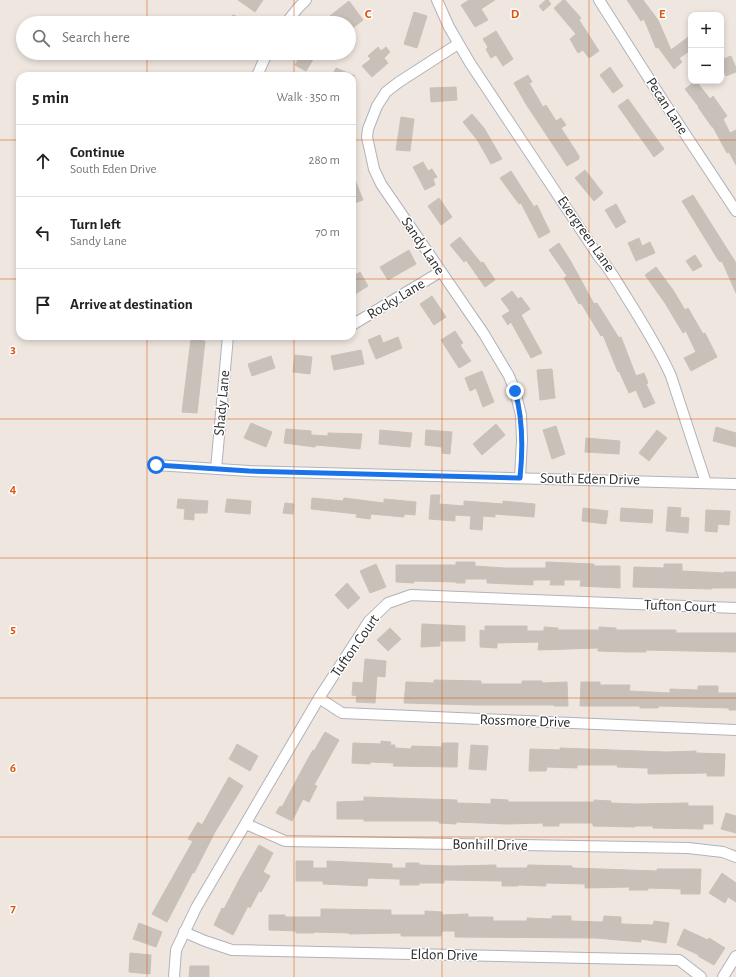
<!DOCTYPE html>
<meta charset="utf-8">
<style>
body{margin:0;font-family:"Alegreya Sans",sans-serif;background:#f2f2f2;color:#222}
.controls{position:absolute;right:12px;top:12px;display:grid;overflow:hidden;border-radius:8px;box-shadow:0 2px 6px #0003}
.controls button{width:36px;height:36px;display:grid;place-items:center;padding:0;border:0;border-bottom:1px solid #e0e0e0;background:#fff;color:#222;font:20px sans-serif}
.stop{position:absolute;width:12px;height:12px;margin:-9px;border:3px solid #1a73e8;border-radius:50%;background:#fff}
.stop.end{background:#1a73e8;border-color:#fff;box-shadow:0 1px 4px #0008}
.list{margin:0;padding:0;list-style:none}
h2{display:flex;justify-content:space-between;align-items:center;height:52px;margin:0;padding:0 16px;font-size:17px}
h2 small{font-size:13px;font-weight:400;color:#767676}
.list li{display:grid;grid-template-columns:26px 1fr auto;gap:12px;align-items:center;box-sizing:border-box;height:72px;padding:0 16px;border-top:1px solid #e0e0e0}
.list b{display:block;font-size:15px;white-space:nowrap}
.list p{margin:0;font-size:13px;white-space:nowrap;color:#767676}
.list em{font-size:13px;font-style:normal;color:#767676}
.icon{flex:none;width:22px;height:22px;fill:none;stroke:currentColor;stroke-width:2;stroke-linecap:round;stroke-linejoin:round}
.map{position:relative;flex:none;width:736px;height:977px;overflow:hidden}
.search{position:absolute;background:#fff;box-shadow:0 2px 6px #0003;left:16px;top:16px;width:340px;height:44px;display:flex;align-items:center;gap:10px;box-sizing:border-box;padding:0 14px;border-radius:22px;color:#767676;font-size:15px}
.panel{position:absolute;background:#fff;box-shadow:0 2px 6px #0003;left:16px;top:72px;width:340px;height:268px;border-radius:12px}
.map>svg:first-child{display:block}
.building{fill:#c7c1ba;stroke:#cac2b8}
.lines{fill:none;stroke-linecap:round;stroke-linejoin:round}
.minor-casing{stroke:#afb3bd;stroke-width:12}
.minor{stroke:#fff;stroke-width:10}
.route{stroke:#1a73e8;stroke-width:5}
.grid{fill:none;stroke:#df570e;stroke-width:1;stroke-opacity:0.55}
.labels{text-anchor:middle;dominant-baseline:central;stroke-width:3;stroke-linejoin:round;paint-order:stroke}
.street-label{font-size:15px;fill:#2d2d2d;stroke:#fff}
.grid-label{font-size:13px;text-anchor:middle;font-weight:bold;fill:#df570e;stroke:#fff;stroke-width:3;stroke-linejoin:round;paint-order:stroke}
</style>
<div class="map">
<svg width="736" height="977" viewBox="0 0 736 977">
<rect width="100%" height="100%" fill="#eee6df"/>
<!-- building -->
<g class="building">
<path d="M238,0H263L255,12Z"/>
<path d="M469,0H495L481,9L488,20L475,27L461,5Z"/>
<path d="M546,0H548L551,4L543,11L539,6Z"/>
<path d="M563,0H565L581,18L579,20L599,51L589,58L583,50L578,53L570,39L576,34L554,8Z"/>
<path d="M627,0H643L658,20L671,50L691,35V50L679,58L682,62L674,69L658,47L656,48L644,19L641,21Z"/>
<path d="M349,1L363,20L349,31V23H321Z"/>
<path d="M414,12L427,16L417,48L404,44Z"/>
<path d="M233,15L252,23H229Z"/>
<path d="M496,31L513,59L503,66L496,55L491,58L486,49L488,47L483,39Z"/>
<path d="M378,47L381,51L386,47L390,52L384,58L388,63L372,77L362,66L371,59L368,56Z"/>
<path d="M302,53H317L306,71L295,65Z"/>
<path d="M731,56L736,68V72L726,76L721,63V60Z"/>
<path d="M610,67L623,86L613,93L600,75Z"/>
<path d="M336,68L355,76H332Z"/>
<path d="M528,75L532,82L529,83L543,107L546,105L556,121L561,118L566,125L561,128L579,156V159L567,166L526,104L514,83Z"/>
<path d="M696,81L710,99L713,96L727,116L723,119L730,133L736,130V165L729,152L727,153L713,127H712L698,107H699L685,89Z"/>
<path d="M456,87L457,100L431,102L430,88Z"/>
<path d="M628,99L664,149L654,157L618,106Z"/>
<path d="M472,114L484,128L502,159L491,164L478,141L463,122Z"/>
<path d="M401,117L414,119L410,151L396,150Z"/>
<path d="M423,162L428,171L432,169L437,177L433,179L435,185L425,190L413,167Z"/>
<path d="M585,170L603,193L594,201L575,178Z"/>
<path d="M511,171L534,207L537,205L550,232L539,238L521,203L519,204L500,178Z"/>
<path d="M352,172L363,200L352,204Z"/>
<path d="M693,195L736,263V293L722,261L720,262L717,258L682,201Z"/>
<path d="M439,198L452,217L441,225L428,206Z"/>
<path d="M616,204L626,222L616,228L605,210Z"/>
<path d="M460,237L481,263L483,262L495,280L485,287L466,260L464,262L450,245Z"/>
<path d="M639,238L642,246L650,242L655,253L636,261L628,243Z"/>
<path d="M559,243L570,260L594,304L597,303L619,338L621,337L636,376L644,373L648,383L646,384L655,403L644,408L636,390L629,393L619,371L618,372L603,335L601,336L581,303L579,304L564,278L567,276L549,250Z"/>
<path d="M409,250L416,264L388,280L380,267Z"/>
<path d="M695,255L702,266L693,271L686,261Z"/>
<path d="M656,267L673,290L685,310L688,308L703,334L705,333L717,357L691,371L684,358L696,352L686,331L683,333L665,303L645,275Z"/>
<path d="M360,272L368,286L352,296V277Z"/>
<path d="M512,291L518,299L521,297L530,309L521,315L542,353L531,358L511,322L508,325L502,316L510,311L501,299Z"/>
<path d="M432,296L446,317L434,325L420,304Z"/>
<path d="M455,331L463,343L460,345L471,361L459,368L441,340Z"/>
<path d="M380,335L383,343L398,337L402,348L376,359L368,340Z"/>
<path d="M191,339L205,341L197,413L182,412Z"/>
<path d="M361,350L364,364L334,370L331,356Z"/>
<path d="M295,355L312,357L310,374L293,372Z"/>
<path d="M271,356L275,368L252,376L248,364Z"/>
<path d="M552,369L555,398L540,400L537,370Z"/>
<path d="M482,371L494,402L483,407L476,388L470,391L465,378Z"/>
<path d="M251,423L272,432L266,447L244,438Z"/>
<path d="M496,424L505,435L482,455L473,444Z"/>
<path d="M556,426L565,454L552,459L543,430Z"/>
<path d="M716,427L736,433V447L713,441Z"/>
<path d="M286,429L311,431V435L328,436V433L362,434L360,449L316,445L315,447L284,443Z"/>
<path d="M380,430L412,433L410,447L379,444Z"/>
<path d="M426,430L452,432L450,454L442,453V447L425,445Z"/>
<path d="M657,430L667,438L649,461L639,453Z"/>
<path d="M586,438L620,441L619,454L585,452Z"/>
<path d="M431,495H440L439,504L464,506V501L503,504V501L535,504L534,517L495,514V517L483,516L482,530L470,529L471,516L455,515V521L429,519Z"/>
<path d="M312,498L343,501L344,498L384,503V499L416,502L415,515L404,514V517L371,514L370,519L356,517L357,514L311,509Z"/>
<path d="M178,499L208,501L207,513H194V520L184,519L185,509L177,508Z"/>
<path d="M227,499L251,501L250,514L225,512Z"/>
<path d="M285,503L294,504L293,514L283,513Z"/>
<path d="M668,507L681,508L680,517L689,518L688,533L666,531Z"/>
<path d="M583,508L608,511L606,524L582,521Z"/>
<path d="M621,508L653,510L652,523L620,521Z"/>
<path d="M706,510L730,511L729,525L718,524L717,532L705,531Z"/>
<path d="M456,562H475V566L505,568H546V562L594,564V566H620V588L580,586L581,580H564V585H550L551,580H533V585L487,583V579H465V583H456V582L414,581V583L396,582V565H456Z"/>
<path d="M376,564L386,587L370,593L360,571Z"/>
<path d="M664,564H682V571L724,573V572H736V588H712V589L633,587L634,567L664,568Z"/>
<path d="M347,583L360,598L348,609L335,595Z"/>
<path d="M422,624L465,626V641H440V646L421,647Z"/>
<path d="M485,626H527V631H544V627L558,628V630H599V627L616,628V630H676V633H736V652L646,650V652H628L598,651V648L538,650L539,642L497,643V648L480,647V630L485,631Z"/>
<path d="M390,628L401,639L388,651L377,640Z"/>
<path d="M365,659L386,661L385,677L377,676L375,703L356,702L357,696L352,695L353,682L363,683Z"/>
<path d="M434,680L481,681V684H522V681H542V683L567,682L568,706H554V705H477L404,703L406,682L434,683Z"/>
<path d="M581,682H600V685H630L629,691L670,693V689L698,690V686H718V693H736V710H729V708L659,706L658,708H640V706H580Z"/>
<path d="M325,732L339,740L314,785L317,786L309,802L303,799L292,821L276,813L280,806L282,807L304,766L313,750L314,751Z"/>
<path d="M381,741L391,742L390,745H395V748L411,749L412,746L442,747V743H458L457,767L393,766L394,763L370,762V764L352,763L353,743L381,744Z"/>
<path d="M237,744L258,756L250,771L229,759Z"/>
<path d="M471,745L488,746L486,770L469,769Z"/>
<path d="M560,748L666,752L696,751V753L725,754L724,776H707V773L648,774V768L617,767L618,765H577V768L547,767L546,771H529L530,749L560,750Z"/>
<path d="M229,777L243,786L215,832L194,873L193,872L167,922L152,914L193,841L188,839L198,822L202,825Z"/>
<path d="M364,797L457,800V803L491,804V799L508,800V802H594V800L611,801V803L635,804L688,803V806H713V824H703V829L653,828V826H635V827L593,826V823H559V826H543V823L508,824L456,822V824L439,823V821H364V819H337V802L364,801Z"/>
<path d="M726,813L736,816V833L721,829Z"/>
<path d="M259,845L273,853L263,872L270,876L261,892L259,891L250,908L248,906L233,935L214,925L222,908L224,909L239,880Z"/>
<path d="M296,861H313V868H327V861L392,864V868H406V863H419V865L452,866L496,865V868H527L528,865L572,866V868L657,871V869H701L700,894H681V889L648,888V890H629L630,887L585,888V884L546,883V886L518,885V886H502V881L444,880V883H419V885H400V879L368,878L367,886L323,884V881H296Z"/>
<path d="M722,873L736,883V902L728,897L725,903L709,893Z"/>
<path d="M321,909L391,910V915H425V911L442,912V915L468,914V917H493V921H527V918L552,919V916H571V921L603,922L604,916L621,917V924L653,925L654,921L669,923L666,943L641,939V942L596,938L455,937V931H442L441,936H401V933L349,934V933L314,932V933H296V931L269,930V915H285V917H321Z"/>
<path d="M139,923L162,932L156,947L133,939Z"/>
<path d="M684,929L708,940L709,938L725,948L714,965L698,956L699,955L677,945Z"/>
<path d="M130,953L151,955L150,974L129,972Z"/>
<path d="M190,966H209V977H189Z"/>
</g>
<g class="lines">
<defs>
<g id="minor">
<path d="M437,0L449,27L470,63L599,257C611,270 618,284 627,298C643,324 659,349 671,376L706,483"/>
<path d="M599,0L662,99L736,211"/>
<path d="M286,23L298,8L306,0"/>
<path d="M458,44L399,82L386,92L377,106L368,129L367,137L374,169L381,184L484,334L509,376L515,391L521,415L522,440L520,478"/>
<path d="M257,76L267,53"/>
<path d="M352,325L440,272"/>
<path d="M156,465L249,471L736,484"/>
<path d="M216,469L228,336"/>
<path d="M319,698L342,713L736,730"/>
<path d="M246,824L285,841L688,848L723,852L736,857"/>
<path d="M184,932L205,941L232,950L679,960L701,977"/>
<path d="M174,977L176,950L196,908L319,698L369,621L388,603L411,595L736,608"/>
<path d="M723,977L736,956"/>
</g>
</defs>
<!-- minor casing -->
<use href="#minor" class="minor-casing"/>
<!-- minor -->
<use href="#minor" class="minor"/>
</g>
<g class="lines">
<!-- route -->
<path class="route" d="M156,465L249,471L520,478C523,449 523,419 515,391"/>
</g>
<!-- grid -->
<path class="grid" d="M147,0V23M294,0V23M442,0V977M589,0V977M147,53V76M294,53V76M0,140H20M352,140H736M0,279H20M352,279H736M147,336V977M294,336V977M0,419H736M0,558H736M0,698H736M0,837H736"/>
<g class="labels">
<!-- street labels -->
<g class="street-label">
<text transform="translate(667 106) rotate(57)">Pecan Lane</text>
<text transform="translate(586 234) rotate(55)">Evergreen Lane</text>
<text transform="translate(423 246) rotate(56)">Sandy Lane</text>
<text transform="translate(396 299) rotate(-31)">Rocky Lane</text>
<text transform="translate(222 403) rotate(-85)">Shady Lane</text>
<text transform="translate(590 479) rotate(1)">South Eden Drive</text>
<text transform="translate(680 606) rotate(2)">Tufton Court</text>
<text transform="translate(355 646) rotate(-55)">Tufton Court</text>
<text transform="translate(525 721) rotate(2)">Rossmore Drive</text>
<text transform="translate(490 845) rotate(1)">Bonhill Drive</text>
<text transform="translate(444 955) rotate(1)">Eldon Drive</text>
</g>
</g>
<g class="grid-label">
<text x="368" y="18">C</text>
<text x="515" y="18">D</text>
<text x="662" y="18">E</text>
<text x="13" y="353">3</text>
<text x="13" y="493">4</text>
<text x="13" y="633">5</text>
<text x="13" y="772">6</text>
<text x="13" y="912">7</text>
</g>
</svg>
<div class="controls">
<button>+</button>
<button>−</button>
</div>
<div class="stop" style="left:156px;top:465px"></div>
<div class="stop end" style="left:515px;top:391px"></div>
<div class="search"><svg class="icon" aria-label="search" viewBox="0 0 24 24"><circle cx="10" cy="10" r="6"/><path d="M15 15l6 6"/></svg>Search here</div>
<section class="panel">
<h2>5 min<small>Walk · 350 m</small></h2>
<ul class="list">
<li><svg class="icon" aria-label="ahead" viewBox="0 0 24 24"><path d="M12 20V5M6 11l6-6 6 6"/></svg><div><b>Continue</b><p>South Eden Drive</p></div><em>280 m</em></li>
<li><svg class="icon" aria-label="left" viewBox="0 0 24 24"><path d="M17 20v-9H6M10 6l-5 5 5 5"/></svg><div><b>Turn left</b><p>Sandy Lane</p></div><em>70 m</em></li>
<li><svg class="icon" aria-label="arrive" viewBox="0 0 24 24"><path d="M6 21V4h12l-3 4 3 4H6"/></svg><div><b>Arrive at destination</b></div></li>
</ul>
</section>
</div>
